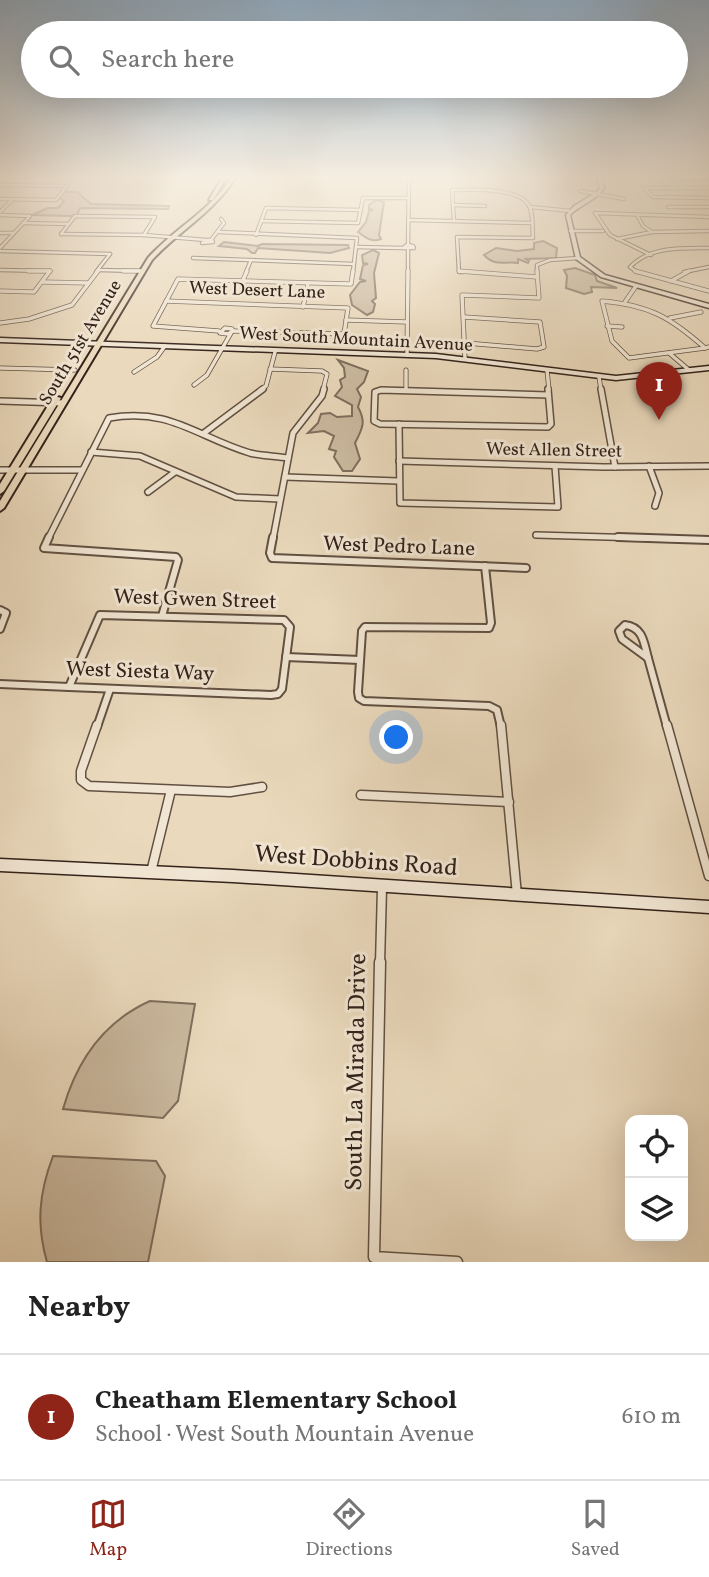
<!DOCTYPE html>
<meta charset="utf-8">
<style>
body{margin:0;font-family:Vollkorn,serif;background:#f2f2f2;color:#222}
.controls{position:absolute;right:21px;bottom:21px;display:grid;overflow:hidden;border-radius:14px;box-shadow:0 7px 28px #0002}
.controls button{width:63px;height:63px;display:grid;place-items:center;padding:0;border:0;border-bottom:2px solid #e0e0e0;background:#fff;color:#222;font:35px sans-serif}
.you{position:absolute;left:397px;top:738px;width:24px;height:24px;margin:-18px;border:5px solid #fff;border-radius:50%;background:#1a73e8;box-shadow:0 0 0 10px #1a73e833}
.badge{display:grid;place-items:center;width:46px;height:46px;border-radius:50%;background:#8f2418;color:#fff;font-size:23px;font-weight:700}
.pin{position:absolute;translate:-50% -58px;filter:drop-shadow(0 2px 4px #0008)}
.pin::after{content:'';position:absolute;top:37px;width:24px;height:21px;background:inherit;clip-path:polygon(0 0,100% 0,50% 100%)}
.list{margin:0;padding:0;list-style:none}
h2{display:flex;justify-content:space-between;align-items:center;height:91px;margin:0;padding:0 28px;font-size:30px}
h2 small{font-size:23px;font-weight:400;color:#767676}
.list li{display:grid;grid-template-columns:46px 1fr auto;gap:21px;align-items:center;box-sizing:border-box;height:126px;padding:0 28px;border-top:2px solid #e0e0e0}
.list b{display:block;font-size:26px;white-space:nowrap}
.list p{margin:0;font-size:23px;white-space:nowrap;color:#767676}
.list em{font-size:23px;font-style:normal;color:#767676}
.icon{flex:none;width:38px;height:38px;fill:none;stroke:currentColor;stroke-width:2;stroke-linecap:round;stroke-linejoin:round}
.map{position:relative;flex:none;width:709px;height:1262px;overflow:hidden}
.search{position:absolute;background:#fff;box-shadow:0 7px 28px #0002;left:21px;right:21px;top:21px;height:77px;display:flex;align-items:center;gap:18px;box-sizing:border-box;padding:0 24px;border-radius:38px;color:#767676;font-size:26px}
.sheet{height:217px;background:#fff}
nav{display:flex;justify-content:space-around;align-items:center;box-sizing:border-box;height:98px;border-top:2px solid #e0e0e0;background:#fff;font-size:19px;color:#767676}
nav a{display:grid;justify-items:center;gap:4px}
nav .on{color:#8f2418}
.map>svg:first-child{display:block}
.green{fill:#cbbaa0;stroke:#7f6e5d;stroke-width:2}
.lines{fill:none;stroke-linecap:round;stroke-linejoin:round}
.street-far5-casing{stroke:#615042;stroke-width:4.5}
.street-far4-casing{stroke:#615042;stroke-width:5}
.street-far3-casing{stroke:#615042;stroke-width:8}
.street-far2-casing{stroke:#615042;stroke-width:10}
.street-far1-casing{stroke:#615042;stroke-width:11}
.street-casing{stroke:#615042;stroke-width:13}
.secondary-casing{stroke:#33221a;stroke-width:3}
.primary-casing{stroke:#33221a;stroke-width:4}
.street-far5{stroke:#f1e6d3;stroke-width:2.5}
.street-far4{stroke:#f1e6d3;stroke-width:3.5}
.street-far3{stroke:#f1e6d3;stroke-width:5}
.street-far2{stroke:#f1e6d3;stroke-width:6}
.street-far1{stroke:#f1e6d3;stroke-width:8}
.street{stroke:#f1e6d3;stroke-width:10}
.secondary{fill:#f1e6d3;fill-rule:evenodd}
.primary{fill:#ead9bc;fill-rule:evenodd}
.labels{text-anchor:middle;dominant-baseline:central;stroke-width:6;stroke-linejoin:round;paint-order:stroke}
.far-street-label{font-size:18px;fill:#33221a;stroke:#f1e6d3}
.street-label{font-size:21px;fill:#33221a;stroke:#f1e6d3}
.near-street-label{font-size:24px;fill:#33221a;stroke:#f1e6d3}
</style>
<div class="map">
<svg width="709" height="1262" viewBox="0 0 709 1262">
<rect width="100%" height="100%" fill="#ead9bc"/>
<filter id="stains"><feTurbulence type="fractalNoise" baseFrequency=".00286" numOctaves="4"/><feColorMatrix values="0 0 0 0 .2 0 0 0 0 .09 0 0 0 0 .02 0 0 0 .5 -.17"/></filter>
<radialGradient id="worn" r=".72"><stop offset=".6" stop-color="#630" stop-opacity="0"/><stop offset="1" stop-color="#630" stop-opacity=".3"/></radialGradient>
<!-- green -->
<g class="green">
<path d="M65,192H77L91,204L169,206L168,209L80,208L77,215L71,216L32,215L48,208H58L64,201L59,198Z"/>
<path d="M376,200L384,202L379,235L381,239C371,243 365,237 358,232L366,222L369,211L373,210L369,209V205Z"/>
<path d="M543,241L557,248L556,258L526,259L529,261L528,263L518,259V263C504,261 495,267 484,255L496,248L517,251L534,249V243Z"/>
<path d="M224,242L258,246L262,244L348,245L349,248L330,253L258,248L255,253H252L247,249L219,246Z"/>
<path d="M373,250L379,253L374,273L376,298L372,301L375,304L373,312L367,315L352,305L350,295L360,282L366,281L360,279L363,265L368,264L363,263L362,255Z"/>
<path d="M575,268L595,275L597,281L617,288L591,287L592,292L584,294L566,288L567,276L564,270Z"/>
<path d="M338,360L368,371L364,382L357,389L361,397L358,407C366,421 363,428 355,443L360,459L352,471H343L334,457L336,451L329,449L334,436L324,431L308,433L318,423L321,414L330,413L337,417L352,416V405L335,396L342,387L340,380L345,377L344,368Z"/>
<path d="M150,1001L195,1004L178,1101L163,1118L63,1109C77,1060 103,1022 150,1001Z"/>
<path d="M53,1156L156,1161L165,1176L148,1262H47C36,1224 39,1193 53,1156Z"/>
</g>
<g class="lines">
<defs>
<g id="street-far5">
<path d="M676,178L685,188"/>
<path d="M0,185L67,186"/>
<path d="M709,188H644L653,197L709,198"/>
<path d="M580,191L624,199"/>
<path d="M0,199L56,200L67,186"/>
<path d="M453,205L485,206"/>
<path d="M530,207L571,211"/>
<path d="M668,207H709"/>
<path d="M0,212L12,200"/>
<path d="M0,215L30,216"/>
<path d="M637,215L643,226L652,232"/>
<path d="M409,220L531,223"/>
<path d="M261,221L358,223L363,198H409"/>
<path d="M454,221L452,190C470,190 517,187 528,204C534,213 532,228 533,238L457,237L459,272H464"/>
<path d="M23,223L69,224"/>
<path d="M570,231H603"/>
<path d="M219,232L357,238L353,272"/>
<path d="M0,233H14"/>
<path d="M61,234L144,235L206,240"/>
<path d="M61,234L75,216L155,217L144,235"/>
<path d="M256,235L266,208L361,210"/>
<path d="M617,239L652,232L709,231"/>
<path d="M207,240H212L213,242L202,243Z"/>
<path d="M211,240L224,223L221,219"/>
<path d="M407,245L413,246L414,248H403Z"/>
<path d="M408,245L409,178"/>
<path d="M356,247L402,248"/>
<path d="M0,248L30,216"/>
<path d="M0,251L110,254"/>
<path d="M651,255L610,235L595,213L709,217"/>
<path d="M193,258L354,264"/>
<path d="M0,270L50,271"/>
<path d="M98,270L143,271"/>
<path d="M96,272L110,254"/>
<path d="M246,272L251,260"/>
<path d="M408,272V250"/>
<path d="M537,272V265L550,260L578,258"/>
<path d="M637,272L630,267C650,246 682,248 709,248"/>
<path d="M684,272L709,267"/>
</g>
<g id="street-far4">
<path d="M28,271H50"/>
<path d="M123,271H143"/>
<path d="M459,271L537,277"/>
<path d="M635,271L709,291"/>
<path d="M243,280L247,271"/>
<path d="M671,281L689,271"/>
<path d="M42,282L89,283"/>
<path d="M0,291L34,292L50,271"/>
<path d="M166,301L348,308L344,334L233,331"/>
<path d="M602,301C649,305 670,317 705,348L629,358L612,341Z"/>
<path d="M625,302L636,286"/>
<path d="M303,307L308,284"/>
<path d="M464,317L540,322L544,347L537,349L466,343"/>
<path d="M670,318L701,312"/>
<path d="M346,320L407,322"/>
<path d="M0,323L29,319L72,305L98,271"/>
<path d="M607,326L622,327"/>
<path d="M225,328L232,329L233,331L228,334L220,333Z"/>
<path d="M219,331L153,326L178,279L351,284L353,271"/>
<path d="M705,348L709,347"/>
<path d="M669,353L689,370"/>
<path d="M407,355L408,271"/>
<path d="M465,359L462,295L539,298L537,271"/>
<path d="M0,368L75,370"/>
<path d="M270,369L322,371L327,374L323,390"/>
<path d="M406,370V390"/>
<path d="M547,370L549,390"/>
<path d="M134,372L157,357L165,346"/>
<path d="M599,377L601,390"/>
<path d="M194,385L207,375L231,333"/>
<path d="M260,390L266,386L275,352"/>
<path d="M380,390H390"/>
</g>
<g id="street-far3">
<path d="M601,389L615,467"/>
<path d="M548,395L381,390L375,392L374,421L380,424L548,427L551,424L548,389"/>
<path d="M0,401L63,403"/>
<path d="M399,424L400,503L558,507L555,466"/>
<path d="M204,433L263,389"/>
<path d="M91,452L140,456L236,497L280,499"/>
<path d="M399,461L604,467L709,466"/>
<path d="M649,466L659,493L655,506"/>
<path d="M0,470H82"/>
<path d="M285,477L398,481"/>
<path d="M148,492L175,472"/>
<path d="M536,535L678,539"/>
<path d="M48,539L109,418C169,407 197,437 250,453C262,456 276,456 288,458"/>
<path d="M273,539L293,433L322,396L324,389"/>
</g>
<g id="street-far2">
<path d="M49,537L44,548L176,557L178,560L162,616"/>
<path d="M273,537L270,553L272,558L526,568"/>
<path d="M618,537L709,540"/>
<path d="M485,566L491,623L489,628L365,627L362,631L358,692L359,698L364,701L489,706L497,710L501,727"/>
<path d="M0,610L6,613L0,629"/>
<path d="M100,615L284,620L290,627L282,689L278,694L271,695L69,687Z"/>
<path d="M625,625C643,627 644,643 648,658L622,639L619,631Z"/>
<path d="M286,657L360,660"/>
<path d="M648,658L667,727"/>
<path d="M0,684L69,687"/>
<path d="M97,727L110,689"/>
</g>
<g id="street-far1">
<path d="M97,725L81,771V780L89,786L230,792L262,787"/>
<path d="M501,725L517,895"/>
<path d="M667,725L709,876"/>
<path d="M361,795L509,802"/>
<path d="M151,872L171,790"/>
<path d="M380,964L382,888"/>
</g>
<path id="street" d="M380,962L374,1257L457,1262"/>
<g id="secondary">
<path d="M597,178H601L604,188C596,201 581,204 570,215L580,257L605,275L709,304V308L601,277L576,259L566,215L574,206L597,192L600,188Z"/>
<path d="M0,338L436,354L616,376L709,366V370L616,380L436,358L0,342Z"/>
<path d="M0,859L233,870L709,901V913L233,882L0,871Z"/>
</g>
<g id="primary">
<path d="M222,178H226L213,200H209Z"/>
<path d="M231,178H235C214,212 179,231 152,260L4,508L0,511V501L148,258C174,229 210,211 231,178Z"/>
<path d="M671,178H709V179H673Z"/>
<path d="M54,396L61,398L4,491L0,494V484Z"/>
</g>
</defs>
<!-- street-far5 casing -->
<use href="#street-far5" class="street-far5-casing"/>
<!-- street-far4 casing -->
<use href="#street-far4" class="street-far4-casing"/>
<!-- street-far3 casing -->
<use href="#street-far3" class="street-far3-casing"/>
<!-- street-far2 casing -->
<use href="#street-far2" class="street-far2-casing"/>
<!-- street-far1 casing -->
<use href="#street-far1" class="street-far1-casing"/>
<!-- street casing -->
<use href="#street" class="street-casing"/>
<!-- secondary casing -->
<use href="#secondary" class="secondary-casing"/>
<!-- primary casing -->
<use href="#primary" class="primary-casing"/>
<!-- street-far5 -->
<use href="#street-far5" class="street-far5"/>
<!-- street-far4 -->
<use href="#street-far4" class="street-far4"/>
<!-- street-far3 -->
<use href="#street-far3" class="street-far3"/>
<!-- street-far2 -->
<use href="#street-far2" class="street-far2"/>
<!-- street-far1 -->
<use href="#street-far1" class="street-far1"/>
<!-- street -->
<use href="#street" class="street"/>
<!-- secondary -->
<use href="#secondary" class="secondary"/>
<!-- primary -->
<use href="#primary" class="primary"/>
</g>
<!-- sky -->
<linearGradient id="sky" x2="0" y2="1"><stop stop-color="#90aac0"/><stop offset="0.5" stop-color="#f6eee1"/><stop offset="1" stop-color="#f6eee1" stop-opacity="0"/></linearGradient>
<rect width="709" height="355" fill="url(#sky)"/>
<g class="labels">
<!-- far-street labels -->
<g class="far-street-label">
<text transform="translate(257 291) rotate(2)">West Desert Lane</text>
<text transform="translate(356 340) rotate(3)">West South Mountain Avenue</text>
<text transform="translate(81 343) rotate(-59)">South 51st Avenue</text>
<text transform="translate(554 451) rotate(1)">West Allen Street</text>
</g>
<!-- street labels -->
<g class="street-label">
<text transform="translate(399 547) rotate(2)">West Pedro Lane</text>
<text transform="translate(195 600) rotate(2)">West Gwen Street</text>
<text transform="translate(140 672) rotate(2)">West Siesta Way</text>
</g>
<!-- near-street labels -->
<g class="near-street-label">
<text transform="translate(356 862) rotate(4)">West Dobbins Road</text>
<text transform="translate(357 1072) rotate(-89)">South La Mirada Drive</text>
</g>
</g>
<rect width="100%" height="100%" filter="url(#stains)"/>
<rect width="100%" height="100%" fill="url(#worn)"/>
</svg>
<div class="controls">
<button><svg class="icon" aria-label="locate" viewBox="0 0 24 24"><circle cx="12" cy="12" r="6"/><path d="M12 2v4M12 18v4M2 12h4M18 12h4"/></svg></button>
<button><svg class="icon" aria-label="layers" viewBox="0 0 24 24"><path d="M12 4l9 5-9 5-9-5zM3 14l9 5 9-5"/></svg></button>
</div>
<div class="you"></div>
<div class="pin badge" style="left:659px;top:420px">1</div>
<div class="search"><svg class="icon" aria-label="search" viewBox="0 0 24 24"><circle cx="10" cy="10" r="6"/><path d="M15 15l6 6"/></svg>Search here</div>
</div>
<section class="sheet">
<h2>Nearby<small></small></h2>
<ul class="list">
<li><span class="badge">1</span><div><b>Cheatham Elementary School</b><p>School · West South Mountain Avenue</p></div><em>610 m</em></li>
</ul>
</section>
<nav>
<a class="on"><svg class="icon" aria-label="map" viewBox="0 0 24 24"><path d="M3 6l6-2 6 2 6-2v14l-6 2-6-2-6 2zM9 4v14M15 6v14"/></svg>Map</a>
<a><svg class="icon" aria-label="directions" viewBox="0 0 24 24"><path d="M12 3l9 9-9 9-9-9zM9 14v-3h6M13 9l2 2-2 2"/></svg>Directions</a>
<a><svg class="icon" aria-label="saved" viewBox="0 0 24 24"><path d="M7 4h10v16l-5-4-5 4z"/></svg>Saved</a>
</nav>
